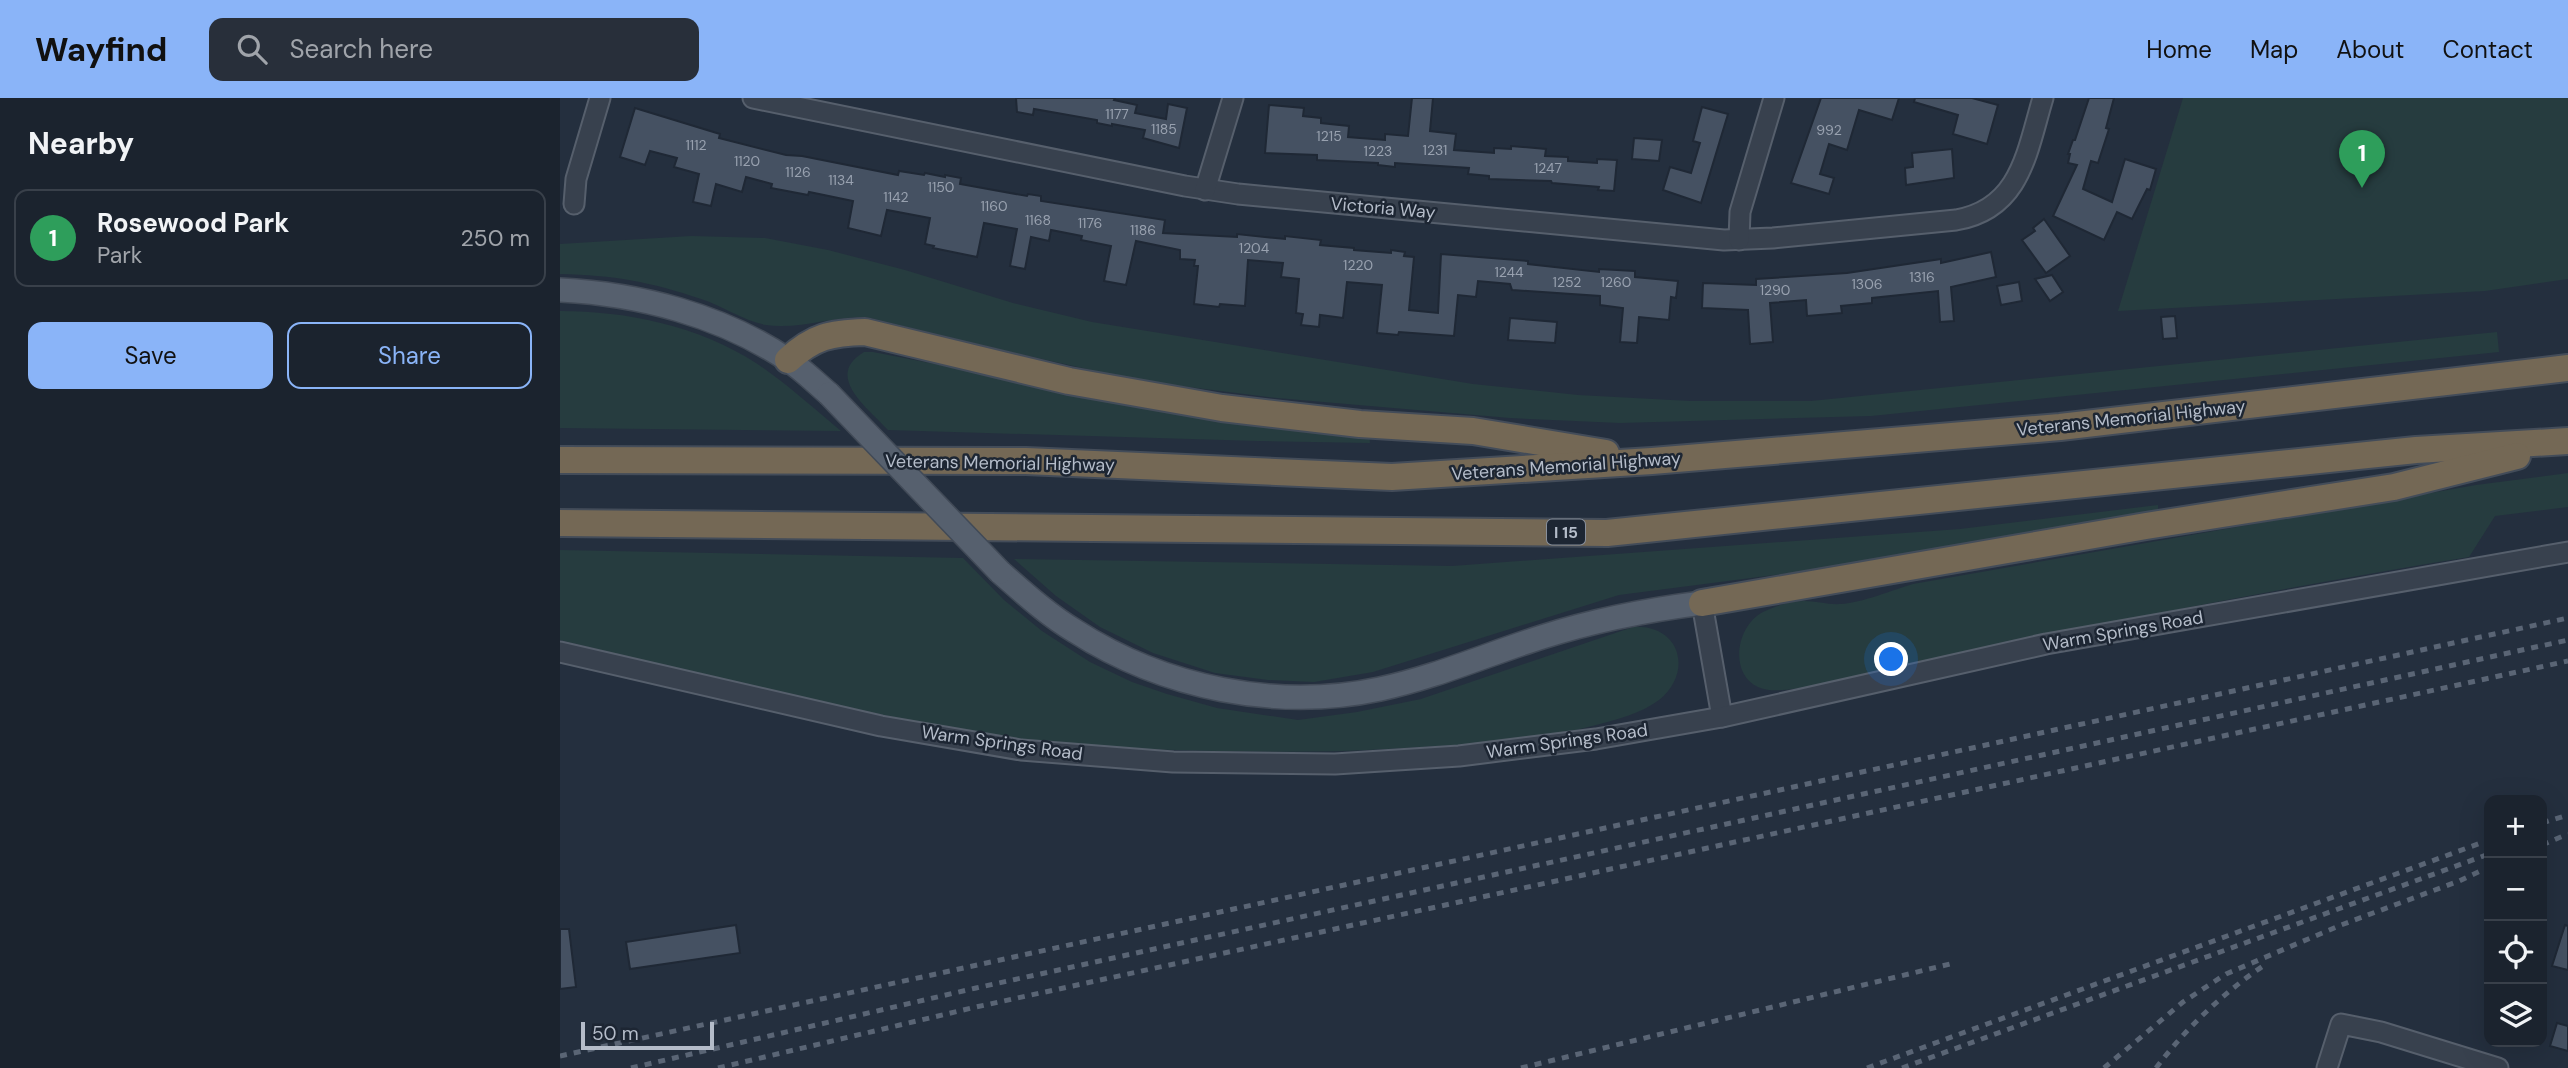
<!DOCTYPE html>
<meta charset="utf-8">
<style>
body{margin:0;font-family:"DM Sans",sans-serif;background:#282f3a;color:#f1f3f6}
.controls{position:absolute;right:21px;bottom:21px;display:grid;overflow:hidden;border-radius:14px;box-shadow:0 7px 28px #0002}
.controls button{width:63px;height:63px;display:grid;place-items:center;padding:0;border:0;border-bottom:2px solid #39404a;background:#1b232e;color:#f1f3f6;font:35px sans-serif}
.scale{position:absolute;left:21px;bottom:18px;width:133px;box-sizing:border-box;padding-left:7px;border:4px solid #b4bcc9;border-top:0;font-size:19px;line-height:24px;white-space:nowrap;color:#b4bcc9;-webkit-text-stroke:5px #1d2633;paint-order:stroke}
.you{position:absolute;left:1332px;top:562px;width:24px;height:24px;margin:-18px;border:5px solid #fff;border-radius:50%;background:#1a73e8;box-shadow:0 0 0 10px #1a73e833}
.badge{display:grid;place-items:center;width:46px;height:46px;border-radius:50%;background:#8ab4f8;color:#fff;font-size:23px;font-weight:700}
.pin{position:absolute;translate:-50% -58px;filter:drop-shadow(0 2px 4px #0008)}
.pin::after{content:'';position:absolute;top:37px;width:24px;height:21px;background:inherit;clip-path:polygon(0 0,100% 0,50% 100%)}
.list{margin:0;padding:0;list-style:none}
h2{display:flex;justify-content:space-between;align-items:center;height:91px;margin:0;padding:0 28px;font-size:30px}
h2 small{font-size:23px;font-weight:400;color:#a0a4aa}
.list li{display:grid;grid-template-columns:46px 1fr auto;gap:21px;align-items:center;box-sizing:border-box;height:98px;margin:0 14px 14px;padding:0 14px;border:2px solid #39404a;border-radius:14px}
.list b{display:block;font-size:26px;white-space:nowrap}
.list p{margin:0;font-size:23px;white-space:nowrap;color:#a0a4aa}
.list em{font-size:23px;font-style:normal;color:#a0a4aa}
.actions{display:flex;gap:14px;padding:21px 28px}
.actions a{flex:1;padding:16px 0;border:2px solid #8ab4f8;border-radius:14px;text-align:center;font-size:24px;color:#8ab4f8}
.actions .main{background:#8ab4f8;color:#111}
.icon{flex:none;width:38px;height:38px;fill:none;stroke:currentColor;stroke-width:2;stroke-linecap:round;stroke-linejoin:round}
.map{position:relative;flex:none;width:2008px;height:970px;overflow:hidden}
header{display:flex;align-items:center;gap:42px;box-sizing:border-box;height:98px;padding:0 35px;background:#8ab4f8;color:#111}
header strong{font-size:33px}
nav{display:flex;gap:38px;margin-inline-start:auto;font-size:24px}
.search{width:490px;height:63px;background:#282f3a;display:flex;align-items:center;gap:18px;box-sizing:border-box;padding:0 24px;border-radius:14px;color:#a0a4aa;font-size:26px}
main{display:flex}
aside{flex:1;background:#1b232e}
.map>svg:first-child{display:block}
.green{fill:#263c3f}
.building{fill:#455162;stroke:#1f2835;stroke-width:2}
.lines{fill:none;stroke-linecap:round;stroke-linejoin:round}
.minor-casing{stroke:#565f6c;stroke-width:23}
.major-casing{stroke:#414a57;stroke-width:26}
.highway-casing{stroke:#434c59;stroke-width:30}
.minor{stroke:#38414e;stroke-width:19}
.major{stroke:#56606e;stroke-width:23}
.highway{stroke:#746855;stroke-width:26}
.rail{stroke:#5a6575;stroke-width:5;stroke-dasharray:7 7;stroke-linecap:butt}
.major-bridge-casing{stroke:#414a57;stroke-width:26;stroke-linecap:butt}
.major-bridge{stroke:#56606e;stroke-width:23}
.labels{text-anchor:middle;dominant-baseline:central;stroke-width:5;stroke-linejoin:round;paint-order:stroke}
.number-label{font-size:14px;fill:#98a1af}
.shield{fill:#1d2633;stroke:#878f9c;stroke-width:2}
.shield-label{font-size:16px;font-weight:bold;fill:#b4bcc9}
.street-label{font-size:18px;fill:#b4bcc9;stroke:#1d2633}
</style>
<header>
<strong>Wayfind</strong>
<div class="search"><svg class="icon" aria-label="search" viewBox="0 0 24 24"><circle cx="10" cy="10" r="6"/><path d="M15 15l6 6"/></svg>Search here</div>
<nav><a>Home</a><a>Map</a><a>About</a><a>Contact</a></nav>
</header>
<main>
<aside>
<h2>Nearby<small></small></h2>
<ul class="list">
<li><span class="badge" style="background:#2e9e5b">1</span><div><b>Rosewood Park</b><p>Park</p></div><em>250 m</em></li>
</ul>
<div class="actions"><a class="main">Save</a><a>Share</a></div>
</aside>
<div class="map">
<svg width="2008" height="970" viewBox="0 0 2008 970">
<rect width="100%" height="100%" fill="#242f3e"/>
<!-- green -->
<g class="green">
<path d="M1623,0H2008V181L1925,193L1558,213Z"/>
<path d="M131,138L205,140L268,152L345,172L453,205L532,224L913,286L1018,297L1130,303H1251L1937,234L1939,254L1311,318L1060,325L950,320L717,300L581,283L455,255L306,219C273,218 239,232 206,227C184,223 163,208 141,201C91,184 53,177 0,176V146Z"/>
<path d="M0,213C67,213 139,228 196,265C226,285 253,310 281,333L0,330Z"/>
<path d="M304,254H313L614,312L809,334L810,345L697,343L328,332C309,311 263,278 304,254Z"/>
<path d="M2008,375V409L1935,418L1909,459C1688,495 1469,540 1251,589C1235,590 1212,596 1198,589C1168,575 1177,527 1203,514C1215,508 1231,503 1244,503C1256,503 1269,507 1281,506C1301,505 1333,492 1353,486L1916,387Z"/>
<path d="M1598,407V419L1329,462L1059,497L813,574L754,584L708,582L655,575L593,555L540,529L496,498L454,461L892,468L1400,431Z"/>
<path d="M0,452L403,460L444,502L482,533L530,564L572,584L607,596L657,610L738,622L797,614L861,601L1073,529C1120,526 1134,574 1099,602C1082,615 1056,622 1036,627C969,645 897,647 828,651C758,655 688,654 618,652C582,651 544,652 507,647C336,626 168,583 0,542Z"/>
</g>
<!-- building -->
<g class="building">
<path d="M456,0H555L554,2L577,7L575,15L606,21L608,6L627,10L619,50L583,40L585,32L552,26V28L537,25V22L474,11L473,17L457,14Z"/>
<path d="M852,0H873L870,33L896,36L894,52L934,55V50L951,51V48L986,51L985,58L1008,59V63L1037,65V61L1057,62L1054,93L1038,92L1039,89L992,85L991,83L929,81V78L908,76L909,70L835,65V69L818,67V65L757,62V57L705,55L709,7L744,10L743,18L761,20V25L789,28L788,39L825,42V36L848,38Z"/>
<path d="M1261,0H1339L1332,22L1299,12L1287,52L1269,46L1260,76L1274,80L1269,96L1231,85Z"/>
<path d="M1355,0H1412L1438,7L1427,46L1393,36L1398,17L1354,4Z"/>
<path d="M1529,0H1554L1546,30L1549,31L1538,65L1531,63L1523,91L1552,104L1565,61L1596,71L1590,92L1587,91L1572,121L1557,114L1544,142L1493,118L1517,67L1508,65L1510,56H1508L1513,42H1515Z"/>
<path d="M1142,9L1168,16L1141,105L1103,92L1110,69L1131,75L1140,45L1133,43Z"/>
<path d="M75,10L160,36L159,40L226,57L242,58L338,77L339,73L364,77L365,75L385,79V77L401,80L400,86L467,98L468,96L481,98V103L605,122L603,135L677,139V136L725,141V138L761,142L760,147L794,150V152L831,155V152L845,154L844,158L854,159L849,212L878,215L881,156L968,163V166L1039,174V171L1075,173V179L1118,183L1116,200L1111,199L1109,222L1079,219L1077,245L1060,244L1063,210L1040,207V198L952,192L950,186L918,183L916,199L898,197L894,238L839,234L838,237L817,235L822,187L787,184L783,220L760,217L759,229L741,227L743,216L736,215L739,181L721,179L723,165L688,162L685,208L660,206L659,209L634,206L638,168H634L635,162L620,161V152L576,143L566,187L544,183L551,148L521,142L522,138L491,132L489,143L471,139L465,171L450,168L457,131L424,125L417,159L373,150L374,148L365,146L370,120L327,112L321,138L288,130L293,103L249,94L248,97L211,90L212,86L186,79L182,94L156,86L151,108L133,104L139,76L114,69L117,60L90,53L85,67L60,59Z"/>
<path d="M1074,40L1102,42L1099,63L1072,61Z"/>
<path d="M1392,51L1394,80L1346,87L1345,70L1353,69L1352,55Z"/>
<path d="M1484,121L1510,158L1486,175L1462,142L1475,133L1473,130Z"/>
<path d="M1431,154L1436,179L1391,189L1394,223L1380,224L1378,193L1312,200V205L1281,208L1282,215L1247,218L1246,202L1210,205L1213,244L1190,246L1188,212L1142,210L1143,185L1196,187V181L1287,175L1381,161V165Z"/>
<path d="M1492,177L1503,194L1490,203L1475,181Z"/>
<path d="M1459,184L1462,203L1441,207L1437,188Z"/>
<path d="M1615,218L1617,240L1603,241L1601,219Z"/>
<path d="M950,220L997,224L995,245L948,242Z"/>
<path d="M176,827L180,855L70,871L66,844Z"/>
<path d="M2005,827L2008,828V872L1992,868Z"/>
<path d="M0,831H9L16,889L0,891Z"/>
<path d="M1997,925L2008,928V953L1990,948Z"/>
</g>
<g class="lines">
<defs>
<g id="minor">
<path d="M193,0L625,88L678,96L1164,142L1213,140L1396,122C1461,111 1467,53 1483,0"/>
<path d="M645,92L673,0"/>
<path d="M14,106L16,81L40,0"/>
<path d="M1179,142L1180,114L1214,0"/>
<path d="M1142,505L1162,619"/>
<path d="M0,554L321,628L461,652L613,664L775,666L899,658L1036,641L1162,619L1486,546L2008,454"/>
<path d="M1767,970L1781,926L1821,934L1938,970"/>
</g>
<g id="major">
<path d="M0,192C79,196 161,217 228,262C242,271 256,285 269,296"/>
<path d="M440,474C464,495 488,517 515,533C604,590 717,613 820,591C876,579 928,556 982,539C1035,522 1087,512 1142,505"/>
</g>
<g id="highway">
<path d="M228,262C254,238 271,235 305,234L509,283L662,310L800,326L913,333L1046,355"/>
<path d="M0,362L466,363L832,379L1092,363L1500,329L2008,270"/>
<path d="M0,425L1047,435L1856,352L2008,343"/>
<path d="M1142,505L1586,428L1834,389L1957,358"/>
</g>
</defs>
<!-- minor casing -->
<use href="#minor" class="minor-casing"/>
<!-- major casing -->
<use href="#major" class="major-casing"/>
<!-- highway casing -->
<use href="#highway" class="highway-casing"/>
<!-- minor -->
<use href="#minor" class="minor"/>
<!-- major -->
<use href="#major" class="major"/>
<!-- highway -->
<use href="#highway" class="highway"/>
<!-- rail -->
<g class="rail">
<path d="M1982,725L2008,717"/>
<path d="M1982,747L2008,736"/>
<path d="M0,958L2008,520"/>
<path d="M71,970L416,890L2008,542"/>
<path d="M158,970L416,909L2008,563"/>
<path d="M961,970L1394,865"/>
<path d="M1307,970L1929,742"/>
<path d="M1342,970L1929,756"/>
<path d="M1544,970L1623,904L1666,876L1781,827L1899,783L1929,769"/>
<path d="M1596,970C1626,930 1664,894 1706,866"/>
</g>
<defs>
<path id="major-bridge" d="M269,296L440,474"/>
</defs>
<!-- major-bridge casing -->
<use href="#major-bridge" class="major-bridge-casing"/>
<!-- major-bridge -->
<use href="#major-bridge" class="major-bridge"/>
</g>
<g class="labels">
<!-- number labels -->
<g class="number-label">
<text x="557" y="16">1177</text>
<text x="604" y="31">1185</text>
<text x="1269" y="32">992</text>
<text x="769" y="38">1215</text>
<text x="136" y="47">1112</text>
<text x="875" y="52">1231</text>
<text x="818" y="53">1223</text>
<text x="187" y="63">1120</text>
<text x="988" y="70">1247</text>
<text x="238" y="74">1126</text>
<text x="281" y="82">1134</text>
<text x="381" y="89">1150</text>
<text x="336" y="99">1142</text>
<text x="434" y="108">1160</text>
<text x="478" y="122">1168</text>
<text x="530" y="125">1176</text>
<text x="583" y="132">1186</text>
<text x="694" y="150">1204</text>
<text x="798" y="167">1220</text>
<text x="949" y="174">1244</text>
<text x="1362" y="179">1316</text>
<text x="1007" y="184">1252</text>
<text x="1056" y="184">1260</text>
<text x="1307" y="186">1306</text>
<text x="1215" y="192">1290</text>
</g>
<!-- shield labels -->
<rect class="shield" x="987" y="421.5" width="38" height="25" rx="5"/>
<g class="shield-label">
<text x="1006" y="434">I 15</text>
</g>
<!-- street labels -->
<g class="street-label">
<text transform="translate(823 110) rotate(5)">Victoria Way</text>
<text transform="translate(1571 320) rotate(-6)">Veterans Memorial Highway</text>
<text transform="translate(440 365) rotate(1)">Veterans Memorial Highway</text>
<text transform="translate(1006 368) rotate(-4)">Veterans Memorial Highway</text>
<text transform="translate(1563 533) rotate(-10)">Warm Springs Road</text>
<text transform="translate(1007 643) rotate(-8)">Warm Springs Road</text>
<text transform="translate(442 645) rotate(8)">Warm Springs Road</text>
</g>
</g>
</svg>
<div class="controls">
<button>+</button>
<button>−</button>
<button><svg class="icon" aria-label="locate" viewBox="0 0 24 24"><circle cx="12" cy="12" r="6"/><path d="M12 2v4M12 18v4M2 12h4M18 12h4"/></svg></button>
<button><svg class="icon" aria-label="layers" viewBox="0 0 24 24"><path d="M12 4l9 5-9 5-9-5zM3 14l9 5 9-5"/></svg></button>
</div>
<div class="scale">50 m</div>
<div class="you"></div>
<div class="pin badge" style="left:1802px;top:90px;background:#2e9e5b">1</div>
</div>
</main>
